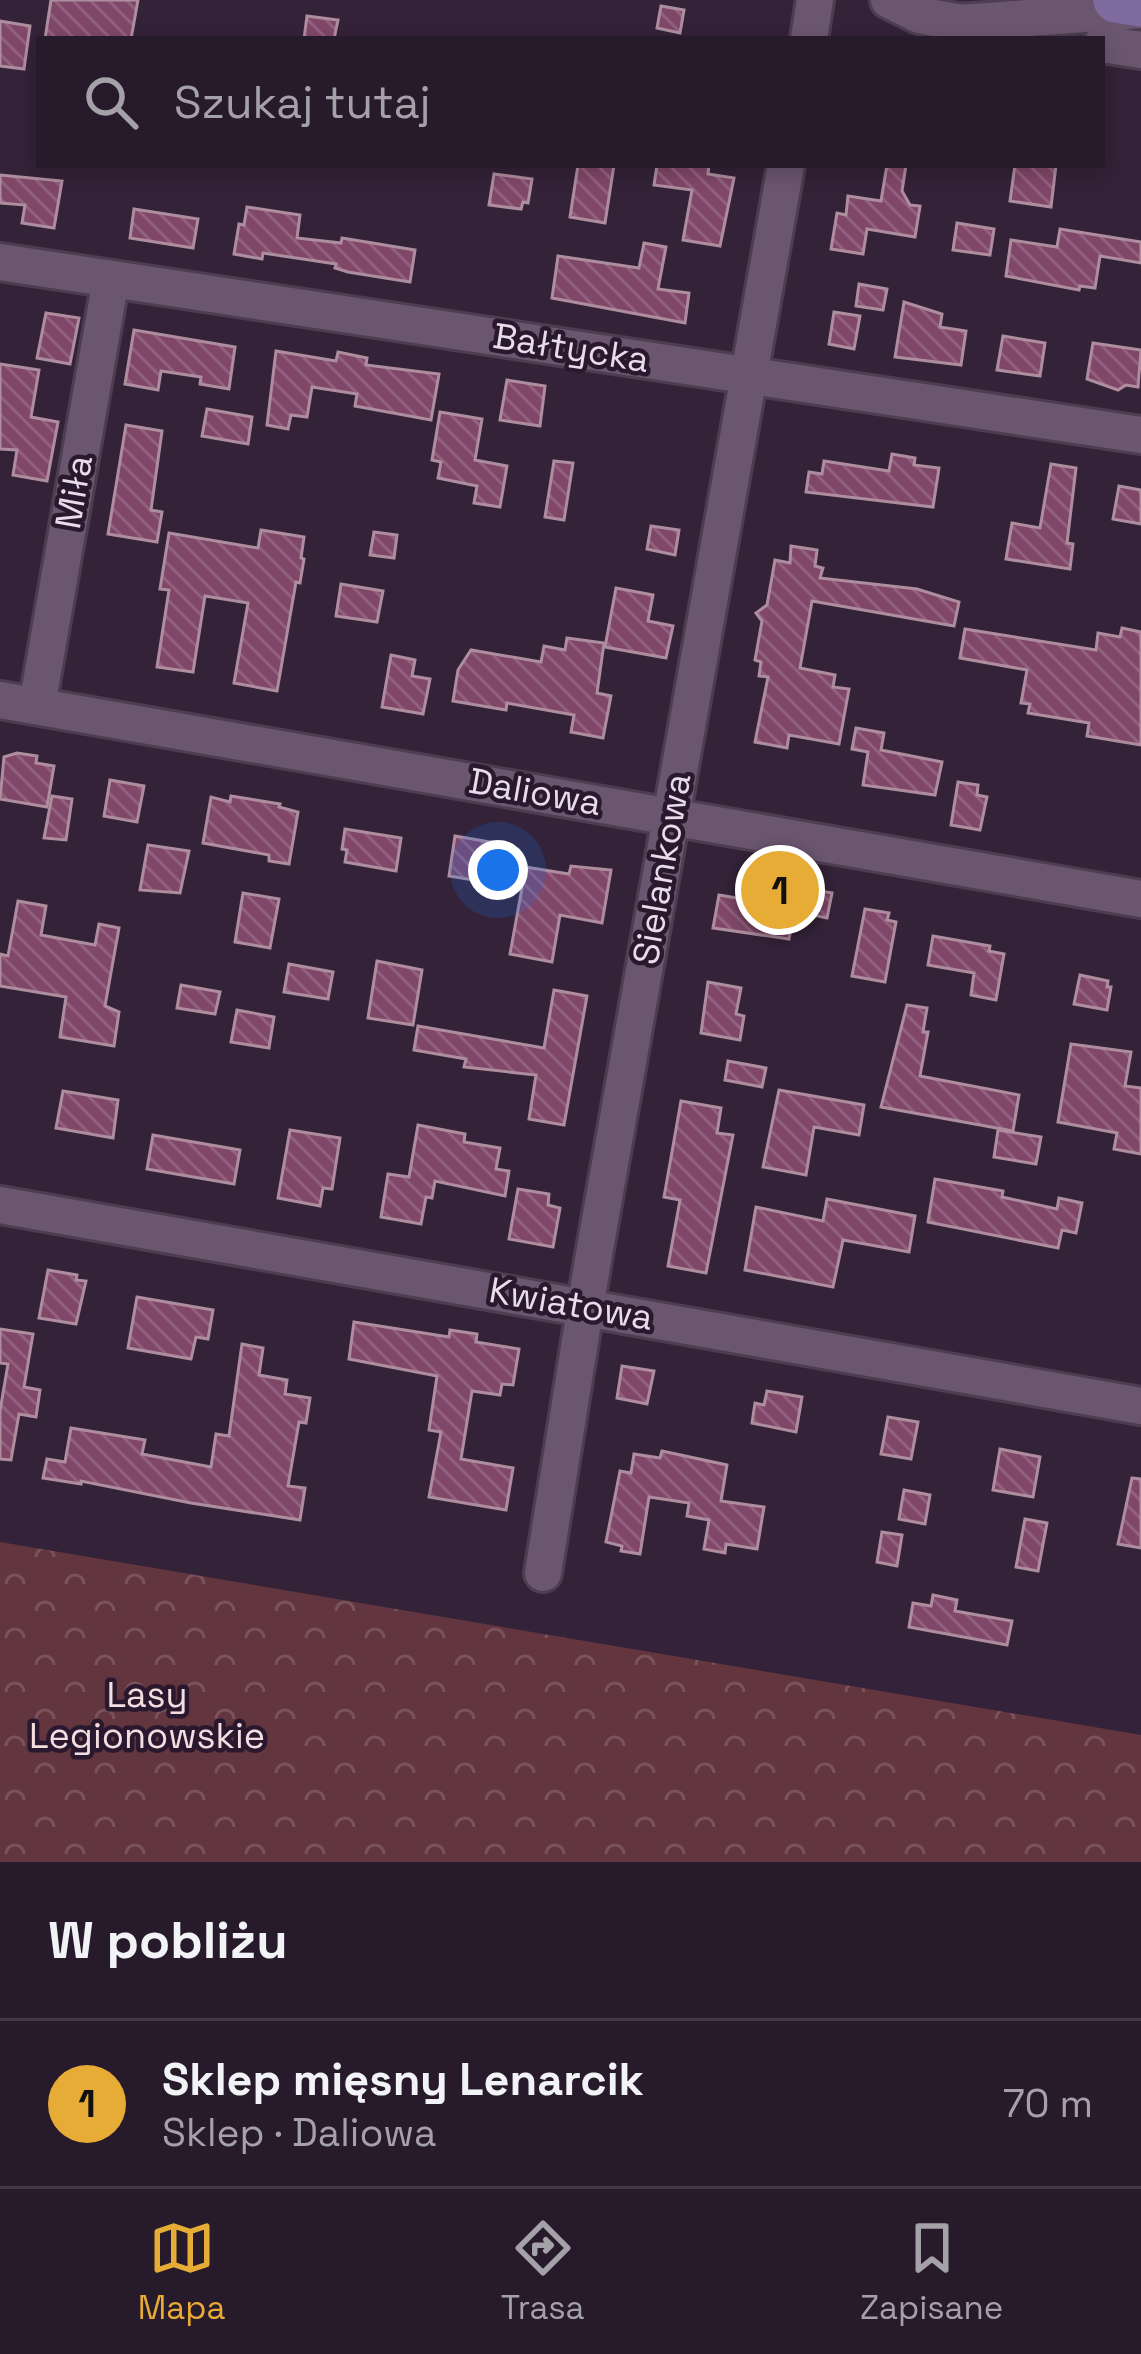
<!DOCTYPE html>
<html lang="pl">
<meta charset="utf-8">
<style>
body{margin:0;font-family:"Space Grotesk",sans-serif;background:#332736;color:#f1f3f6}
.you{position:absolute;left:498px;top:870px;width:42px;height:42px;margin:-30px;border:9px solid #fff;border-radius:50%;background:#1a73e8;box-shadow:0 0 0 18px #1a73e833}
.badge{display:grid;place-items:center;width:78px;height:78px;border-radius:50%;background:#e7ac36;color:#111;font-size:39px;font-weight:700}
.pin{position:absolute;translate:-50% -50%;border:6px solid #fff;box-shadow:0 3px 12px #0006}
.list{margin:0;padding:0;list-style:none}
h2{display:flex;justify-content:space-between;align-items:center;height:156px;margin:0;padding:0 48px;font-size:51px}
h2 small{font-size:39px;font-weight:400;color:#a4a1a8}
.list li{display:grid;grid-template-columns:78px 1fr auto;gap:36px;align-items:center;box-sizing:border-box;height:168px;padding:0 48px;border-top:3px solid #433847}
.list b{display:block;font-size:45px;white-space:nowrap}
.list p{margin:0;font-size:39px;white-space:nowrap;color:#a4a1a8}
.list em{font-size:39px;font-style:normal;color:#a4a1a8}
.icon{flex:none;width:66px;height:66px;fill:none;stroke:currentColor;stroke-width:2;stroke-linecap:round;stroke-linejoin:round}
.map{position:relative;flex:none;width:1141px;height:1862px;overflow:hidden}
.search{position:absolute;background:#271a2a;box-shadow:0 6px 18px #0003;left:36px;right:36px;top:36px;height:132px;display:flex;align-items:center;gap:30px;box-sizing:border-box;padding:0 42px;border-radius:0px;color:#a4a1a8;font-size:45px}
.sheet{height:324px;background:#271a2a}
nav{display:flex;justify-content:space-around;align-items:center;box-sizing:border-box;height:168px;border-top:3px solid #433847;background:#271a2a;font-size:33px;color:#a4a1a8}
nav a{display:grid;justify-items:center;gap:6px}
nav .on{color:#e7ac36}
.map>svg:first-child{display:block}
.forest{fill:url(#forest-crowns)}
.building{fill:url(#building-back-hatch);stroke:#ae8d9f;stroke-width:3}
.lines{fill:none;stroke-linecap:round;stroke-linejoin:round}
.minor-casing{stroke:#4d3d50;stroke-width:42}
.major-casing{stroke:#4d3d50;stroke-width:51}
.minor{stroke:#6b566f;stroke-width:36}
.major{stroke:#806ba1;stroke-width:45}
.labels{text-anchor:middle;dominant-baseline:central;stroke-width:9;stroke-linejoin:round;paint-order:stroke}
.street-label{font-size:36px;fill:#e8dcea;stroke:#2a192e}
.park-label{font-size:36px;fill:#f2dde0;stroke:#2a192e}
</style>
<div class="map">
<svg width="1141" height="1862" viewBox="0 0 1141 1862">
<defs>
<pattern id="forest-crowns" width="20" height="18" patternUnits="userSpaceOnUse" patternTransform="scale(3)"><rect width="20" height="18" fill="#63363f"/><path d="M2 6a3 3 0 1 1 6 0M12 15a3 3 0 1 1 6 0" fill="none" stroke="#79525b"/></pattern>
<pattern id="building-back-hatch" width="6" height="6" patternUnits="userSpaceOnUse" patternTransform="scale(3)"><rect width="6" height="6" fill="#804769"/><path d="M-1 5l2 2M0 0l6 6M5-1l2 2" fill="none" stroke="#92617f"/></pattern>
</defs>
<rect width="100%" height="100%" fill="#342238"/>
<!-- forest -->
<path class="forest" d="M0,1542L1141,1735V1862H0Z"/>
<!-- building -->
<g class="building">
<path d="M51,0H138L131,39H45Z"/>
<path d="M661,6L684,10L680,33L657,28Z"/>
<path d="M307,16L338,20L334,39H304Z"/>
<path d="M0,21L30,26L24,69L0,66Z"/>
<path d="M578,165H614L605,223L570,217Z"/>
<path d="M657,165H709L708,174L734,178L720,246L683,240L692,190L654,185Z"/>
<path d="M887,165H906L902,191L910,205L920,206L915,237L867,229L863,254L831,249L837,213L846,215L848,196L881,201Z"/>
<path d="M1015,165H1056L1051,207L1010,201Z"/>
<path d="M494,174L532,179L528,203L523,202L521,209L489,205Z"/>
<path d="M0,175L62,181L54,228L22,223L25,205L0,203Z"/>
<path d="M247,207L300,215L297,238L341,243L342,238L415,250L410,282L348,272L335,268L336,264L263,253L262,259L234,254L239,224L244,225Z"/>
<path d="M134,209L198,219L193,248L130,238Z"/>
<path d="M957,223L994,229L990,255L953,250Z"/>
<path d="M1060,229L1141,242V263L1100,256L1095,288L1080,286L1079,290L1006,276L1011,240L1057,247Z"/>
<path d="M644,243L666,247L658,289L689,293L685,323L552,298L558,256L639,268Z"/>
<path d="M859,284L887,289L883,310L856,306Z"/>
<path d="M904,302L942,314L940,327L966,331L961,365L895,357Z"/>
<path d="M834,312L860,316L854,349L829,344Z"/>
<path d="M46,313L79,318L70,364L37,358Z"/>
<path d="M134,330L235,347L229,389L200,384L201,377L161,371L158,390L125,384Z"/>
<path d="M1003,336L1045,343L1040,376L997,370Z"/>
<path d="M1093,343L1141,350L1138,387L1126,385L1118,390L1087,379Z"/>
<path d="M276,351L336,361L338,352L367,358L366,365L439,374L431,420L355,406L357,394L312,387L307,417L291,415L288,429L267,425Z"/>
<path d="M0,364L39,370L31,417L58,422L47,481L13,475L17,450L0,449Z"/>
<path d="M507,380L545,386L540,426L500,420Z"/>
<path d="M207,409L252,417L248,444L202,436Z"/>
<path d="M440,412L482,419L475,460L507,466L500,507L474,503L477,486L438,478L441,462L432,460Z"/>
<path d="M126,425L162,431L151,510L162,512L157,542L108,534Z"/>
<path d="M892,454L915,458L914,465L939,468L933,507L806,492L809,472L822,474L824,461L889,471Z"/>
<path d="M554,461L573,463L564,520L545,517Z"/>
<path d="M1051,464L1076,468L1067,543L1073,544L1070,569L1006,559L1012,523L1040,528Z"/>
<path d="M1119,486L1141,490V524L1113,519Z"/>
<path d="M651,526L679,530L675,555L647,549Z"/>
<path d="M261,530L304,537L301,558L304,559L300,583L296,582L277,691L234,683L248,603L205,596L193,672L157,667L169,590L160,589L169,533L258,548Z"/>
<path d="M374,532L397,535L394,558L370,555Z"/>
<path d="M791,546L817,550L815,566L823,568L820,578L917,589L959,602L954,626L812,601L800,668L835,675L833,687L849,689L839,744L789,735L787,748L755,742L768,677L759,676L761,662L755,660L762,621L756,613L767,605L775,560L790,563Z"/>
<path d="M341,584L383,591L377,622L336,616Z"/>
<path d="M616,588L653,595L648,621L673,626L666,658L605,647Z"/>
<path d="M1122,628L1141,632V745L1087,736L1089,723L1028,713L1030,704L1021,703L1027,670L960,658L965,629L1096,650L1098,633L1120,637Z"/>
<path d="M567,638L604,643L597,693L611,696L603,738L571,732L574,715L507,703L506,710L453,701L458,670L471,650L541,662L544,646L565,650Z"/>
<path d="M391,655L415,660L412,676L430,679L423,714L382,707Z"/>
<path d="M856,728L884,733L881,750L942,762L935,795L863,785L868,752L852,749Z"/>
<path d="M17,753L37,756L36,763L54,766L47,807L0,799L4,757Z"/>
<path d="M110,780L144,786L137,822L104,816Z"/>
<path d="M958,782L978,785L977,795L987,797L980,830L951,825Z"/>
<path d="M52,796L72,799L66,840L44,838Z"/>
<path d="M231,796L280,804L279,807L298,812L289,864L269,861V855L203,843L211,797L230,802Z"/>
<path d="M345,829L401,838L396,871L345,862L347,850L342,849Z"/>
<path d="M455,836L496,843L494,859L513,865L569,874L571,866L611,870L602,923L560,915L552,962L510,954L522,888L449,876Z"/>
<path d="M148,845L189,851L180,893L140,890Z"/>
<path d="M777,874L799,878L798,887L832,893L827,918L808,914L806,924L792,922L789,939L713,928L719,895L772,904Z"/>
<path d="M243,893L279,899L270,948L235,942Z"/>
<path d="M18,901L46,906L41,935L95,945L99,924L119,928L105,1006L119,1012L114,1046L60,1037L66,997L0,986V954L8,956Z"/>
<path d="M865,909L889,913L887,920L896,922L885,982L852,976Z"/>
<path d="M933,936L990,946L989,951L1004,954L996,1000L971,995L974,973L928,965Z"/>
<path d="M377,961L422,970L413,1025L368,1018Z"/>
<path d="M289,964L333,972L328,999L284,992Z"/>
<path d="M1080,975L1108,981L1107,987H1111L1107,1010L1074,1004Z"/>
<path d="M708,982L741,988L736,1014L744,1016L740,1040L701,1033Z"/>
<path d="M181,985L220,992L215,1014L177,1008Z"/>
<path d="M554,990L587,996L564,1125L529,1119L536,1075L464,1067L466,1059L414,1050L418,1026L544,1048Z"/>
<path d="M907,1005L927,1008L923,1032H928L920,1076L1019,1095L1013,1131L881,1107Z"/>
<path d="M237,1010L274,1017L269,1048L231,1042Z"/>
<path d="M1071,1044L1131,1052L1125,1086L1141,1088V1154L1114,1149L1117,1133L1058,1122Z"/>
<path d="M728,1061L766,1068L762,1087L725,1080Z"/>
<path d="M779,1090L864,1105L859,1135L814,1127L806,1175L763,1167Z"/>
<path d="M63,1091L118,1100L113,1138L56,1128Z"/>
<path d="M681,1101L721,1108L717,1133L733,1135L706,1273L668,1266L680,1200L664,1197Z"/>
<path d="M418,1125L465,1134L464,1142L500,1148L496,1169L509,1171L505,1196L435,1181L432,1198L426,1197L421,1224L381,1217L388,1174L409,1177Z"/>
<path d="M290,1130L340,1138L332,1189L323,1188L320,1206L278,1198Z"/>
<path d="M998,1130L1041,1137L1036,1164L994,1157Z"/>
<path d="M153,1135L240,1150L234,1184L147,1169Z"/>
<path d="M935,1179L1003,1191L1002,1197L1057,1209L1059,1198L1082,1203L1076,1233L1062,1230L1058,1248L928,1222Z"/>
<path d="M518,1189L549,1194L548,1205L560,1208L553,1247L509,1239Z"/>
<path d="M827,1199L915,1216L909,1252L843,1240L833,1287L745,1270L756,1207L823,1221Z"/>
<path d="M48,1270L77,1275L76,1280L86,1281L76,1324L39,1318Z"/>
<path d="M137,1297L213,1310L208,1339L196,1337L191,1359L128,1348Z"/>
<path d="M354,1322L449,1337L450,1330L477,1334L476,1342L519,1349L513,1385L502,1384L500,1395L472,1391L461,1459L513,1468L506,1510L429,1497L441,1432L429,1430L437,1376L349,1359Z"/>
<path d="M0,1329L33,1334L24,1387L40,1390L36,1417L19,1414L11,1460L0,1459V1411L8,1364L0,1363Z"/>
<path d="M242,1344L263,1348L259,1375L287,1380L285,1394L310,1398L306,1423L299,1422L288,1486L305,1488L300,1520L191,1503L81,1481V1484L43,1478L47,1459L65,1462L71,1428L145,1440L142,1454L211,1467L216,1434L229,1436Z"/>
<path d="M622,1366L654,1371L647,1404L617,1398Z"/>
<path d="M767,1391L802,1397L796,1432L752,1423L755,1403L764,1405Z"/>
<path d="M888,1417L918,1422L911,1459L881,1454Z"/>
<path d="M1000,1449L1040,1457L1033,1497L993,1490Z"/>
<path d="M662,1451L727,1465L721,1501L764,1507L757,1549L726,1544L725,1553L704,1549L709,1520L687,1516L689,1503L649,1497L640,1554L621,1551L622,1546L606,1542L620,1471L631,1473L634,1454L660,1458Z"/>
<path d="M1132,1478L1141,1479V1548L1118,1544Z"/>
<path d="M904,1490L930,1495L925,1524L899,1519Z"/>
<path d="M1025,1519L1047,1523L1038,1571L1016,1567Z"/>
<path d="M882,1532L902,1535L897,1566L877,1562Z"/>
<path d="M933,1595L957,1600L955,1611L1012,1621L1007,1645L909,1627L913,1603L931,1606Z"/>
</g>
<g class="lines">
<defs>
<g id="minor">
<path d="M889,0L919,15L977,26"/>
<path d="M958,23L1141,10"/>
<path d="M809,39L815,0"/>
<path d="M1102,44L1141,50"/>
<path d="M0,262L1141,435"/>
<path d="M0,700L1141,899"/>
<path d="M37,706L111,279"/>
<path d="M0,1205L1141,1406"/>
<path d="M543,1573L592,1266L786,165"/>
</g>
<path id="major" d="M1116,0L1141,4"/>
</defs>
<!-- minor casing -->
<use href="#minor" class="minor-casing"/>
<!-- major casing -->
<use href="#major" class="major-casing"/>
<!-- minor -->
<use href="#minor" class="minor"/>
<!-- major -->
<use href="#major" class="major"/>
</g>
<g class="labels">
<!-- street labels -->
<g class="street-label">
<text transform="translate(571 348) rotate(9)">Bałtycka</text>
<text transform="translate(74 492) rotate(-80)">Miła</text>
<text transform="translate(535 792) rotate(10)">Daliowa</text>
<text transform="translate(662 869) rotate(-80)">Sielankowa</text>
<text transform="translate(571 1304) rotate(10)">Kwiatowa</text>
</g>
<!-- park labels -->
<g class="park-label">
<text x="147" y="1695">Lasy<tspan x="147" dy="41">Legionowskie</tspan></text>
</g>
</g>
</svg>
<div class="you"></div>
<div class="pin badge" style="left:780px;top:890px">1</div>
<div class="search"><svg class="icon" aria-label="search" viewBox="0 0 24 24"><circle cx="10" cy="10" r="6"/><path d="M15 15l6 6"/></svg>Szukaj tutaj</div>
</div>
<section class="sheet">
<h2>W pobliżu<small></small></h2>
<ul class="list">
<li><span class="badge">1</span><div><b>Sklep mięsny Lenarcik</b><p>Sklep · Daliowa</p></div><em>70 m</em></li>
</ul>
</section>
<nav>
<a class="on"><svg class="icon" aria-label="map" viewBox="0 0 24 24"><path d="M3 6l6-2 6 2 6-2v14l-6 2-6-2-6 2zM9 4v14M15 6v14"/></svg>Mapa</a>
<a><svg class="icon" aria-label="directions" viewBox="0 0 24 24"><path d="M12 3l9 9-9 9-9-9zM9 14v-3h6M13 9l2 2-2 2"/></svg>Trasa</a>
<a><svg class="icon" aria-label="saved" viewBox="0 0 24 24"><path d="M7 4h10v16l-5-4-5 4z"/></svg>Zapisane</a>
</nav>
